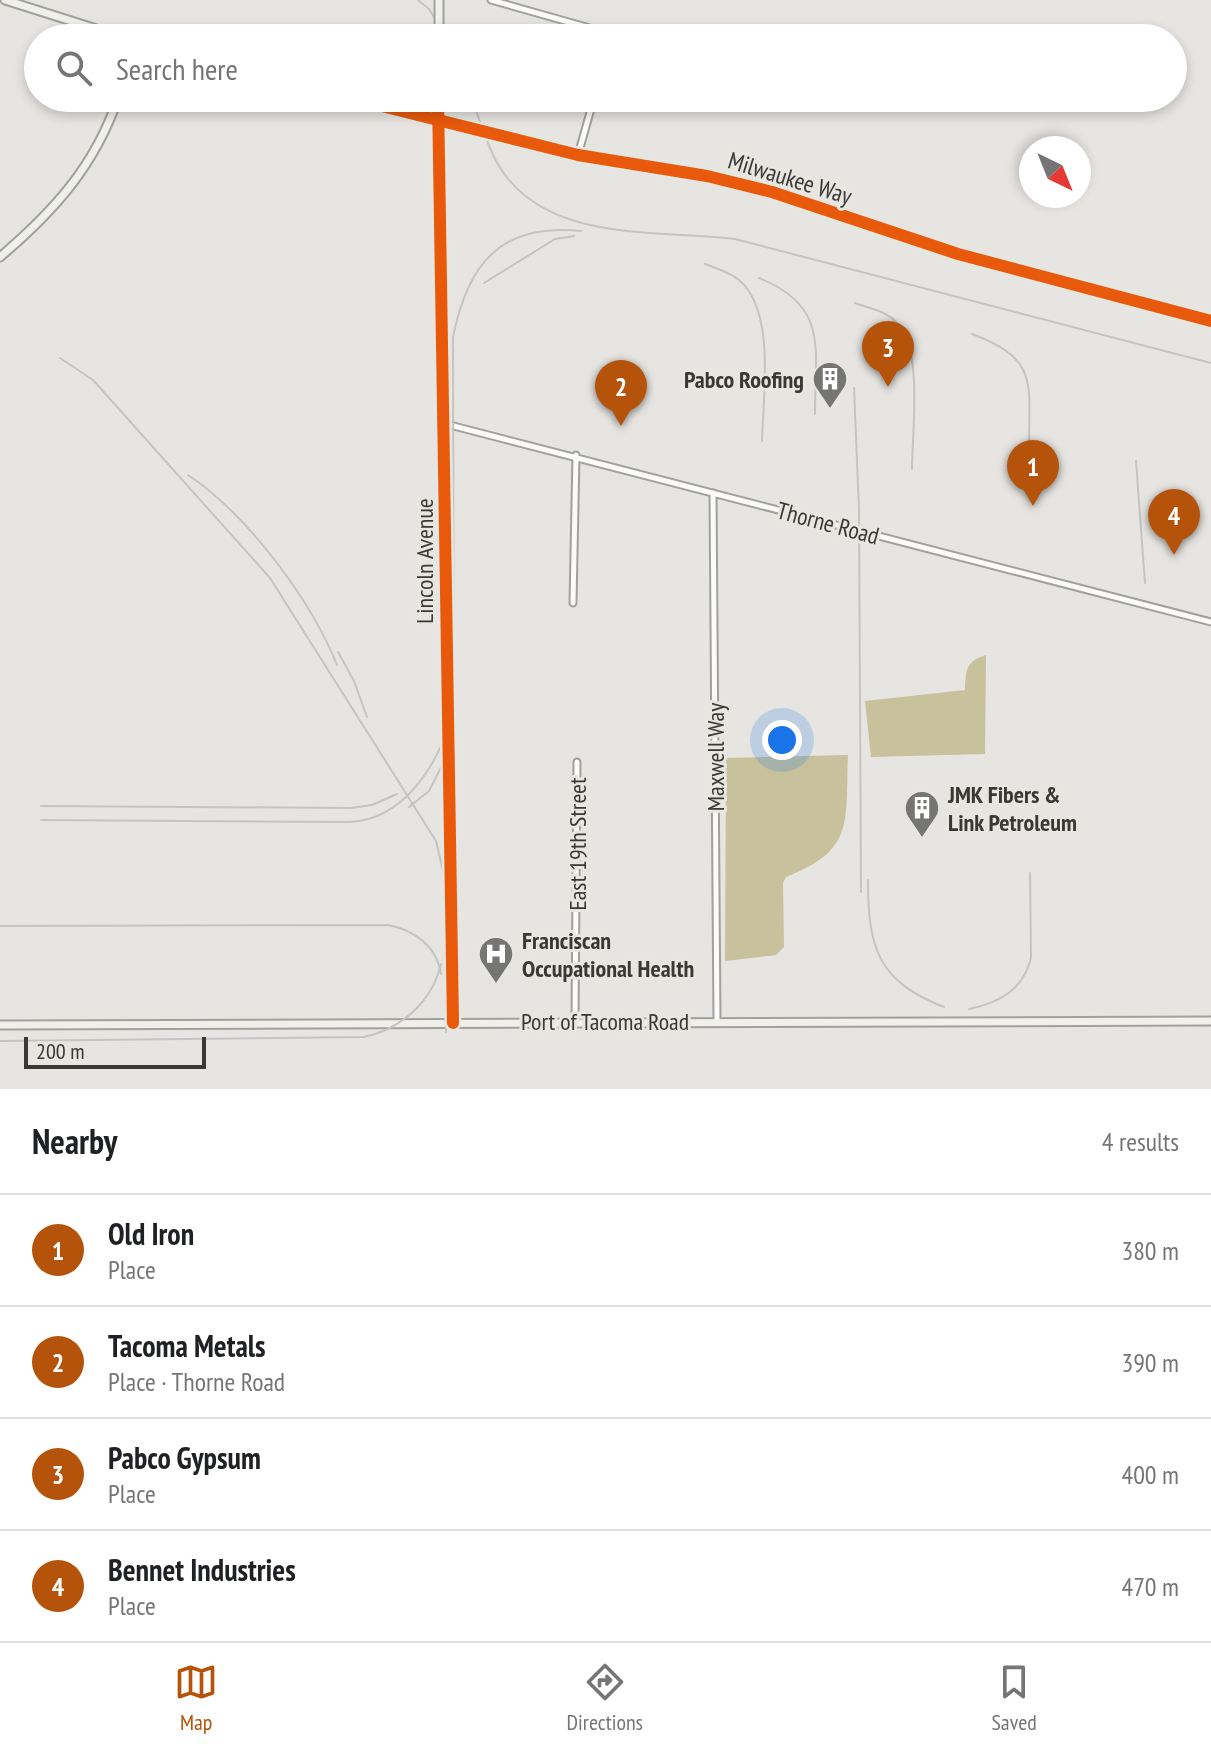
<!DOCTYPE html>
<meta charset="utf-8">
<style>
body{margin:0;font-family:"PT Sans Narrow",sans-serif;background:#f2f2f2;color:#202124}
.compass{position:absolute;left:1019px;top:136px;width:72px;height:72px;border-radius:50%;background:#fff;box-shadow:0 4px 12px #0003;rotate:137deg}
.scale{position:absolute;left:24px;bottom:20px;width:182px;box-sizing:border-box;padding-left:8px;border:4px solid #383835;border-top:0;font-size:22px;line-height:28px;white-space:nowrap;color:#383835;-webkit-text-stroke:6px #e7e6e0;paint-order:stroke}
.you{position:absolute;left:782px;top:740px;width:28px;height:28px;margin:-20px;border:6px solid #fff;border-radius:50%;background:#1a73e8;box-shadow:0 0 0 12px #1a73e833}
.badge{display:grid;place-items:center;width:52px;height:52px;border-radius:50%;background:#b45309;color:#fff;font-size:26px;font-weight:700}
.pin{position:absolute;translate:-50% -66px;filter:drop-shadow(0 2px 4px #0008)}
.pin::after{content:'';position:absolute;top:42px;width:28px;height:24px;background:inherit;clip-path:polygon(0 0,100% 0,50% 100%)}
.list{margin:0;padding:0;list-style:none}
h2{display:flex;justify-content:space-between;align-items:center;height:104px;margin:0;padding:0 32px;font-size:34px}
h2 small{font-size:26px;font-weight:400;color:#757577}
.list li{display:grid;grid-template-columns:52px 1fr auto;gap:24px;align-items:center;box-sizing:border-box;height:112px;padding:0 32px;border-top:2px solid #e0e0e0}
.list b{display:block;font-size:30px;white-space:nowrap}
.list p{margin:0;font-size:26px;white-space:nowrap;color:#757577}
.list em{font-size:26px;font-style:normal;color:#757577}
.icon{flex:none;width:44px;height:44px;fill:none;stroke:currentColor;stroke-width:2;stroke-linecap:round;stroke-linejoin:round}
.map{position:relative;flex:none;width:1211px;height:1089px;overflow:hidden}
.search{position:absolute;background:#fff;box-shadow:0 4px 12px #0003;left:24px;right:24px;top:24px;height:88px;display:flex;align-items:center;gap:20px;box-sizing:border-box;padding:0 28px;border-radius:44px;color:#757577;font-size:30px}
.sheet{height:552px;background:#fff}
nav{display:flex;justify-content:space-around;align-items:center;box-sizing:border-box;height:112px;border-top:2px solid #e0e0e0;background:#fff;font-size:22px;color:#757577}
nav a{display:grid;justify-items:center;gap:4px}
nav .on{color:#b45309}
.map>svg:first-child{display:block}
.forest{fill:#c7c29c}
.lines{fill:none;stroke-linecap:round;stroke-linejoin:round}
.street-casing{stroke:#a0a09d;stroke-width:9}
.secondary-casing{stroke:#a0a09d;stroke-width:11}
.street{stroke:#fbfbfa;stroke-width:5}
.secondary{stroke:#f0f0ea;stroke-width:7}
.rail{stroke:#c4c4c3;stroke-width:2}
.secondary-bridge-casing{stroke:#a0a09d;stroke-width:11;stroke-linecap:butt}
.secondary-bridge{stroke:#f0f0ea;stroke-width:7}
.cycleway-casing{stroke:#e7e6e0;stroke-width:17}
.cycleway{stroke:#e8590c;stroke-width:12}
.labels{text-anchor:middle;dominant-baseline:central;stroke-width:6;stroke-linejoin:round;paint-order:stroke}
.street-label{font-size:24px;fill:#383835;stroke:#e7e6e0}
.poi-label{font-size:24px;font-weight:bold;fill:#383835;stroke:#e7e6e0;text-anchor:start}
</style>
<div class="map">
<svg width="1211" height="1089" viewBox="0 0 1211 1089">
<rect width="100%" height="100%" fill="#e6e5e1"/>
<!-- forest -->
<g class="forest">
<path d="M986,655L985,754L871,757L865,701L965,690C966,671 965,661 986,655Z"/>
<path d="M848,755C845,821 856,850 786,877L783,883L784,947L776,955L725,961L726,758Z"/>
</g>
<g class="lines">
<defs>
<g id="street">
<path d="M491,0L611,34L610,38"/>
<path d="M578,155L594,98"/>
<path d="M446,424L1211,622"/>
<path d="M713,493L717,1022"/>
<path d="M573,603L576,455"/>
<path d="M575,1021L577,762"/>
</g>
<g id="secondary">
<path d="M5,0L125,38"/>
<path d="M350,98L578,155L707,176L772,192L958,254L1211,321"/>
<path d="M0,257C54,211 95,166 118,98"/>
<path d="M442,322L453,1023"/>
<path d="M0,1025L1211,1021"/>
</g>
</defs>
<!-- street casing -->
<use href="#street" class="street-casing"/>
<!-- secondary casing -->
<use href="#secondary" class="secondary-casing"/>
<!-- street -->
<use href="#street" class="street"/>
<!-- secondary -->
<use href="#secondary" class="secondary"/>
<!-- rail -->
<g class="rail">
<path d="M418,0L429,9L447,38"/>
<path d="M472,98C478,117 485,137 493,155C536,245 655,229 735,239L1211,363"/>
<path d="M705,264C716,268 729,272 739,280C776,311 763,396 762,441"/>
<path d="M759,278C829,306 815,348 815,414"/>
<path d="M484,283L555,239L574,236"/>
<path d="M855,303C869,308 885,311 895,321C924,348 912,431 912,469"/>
<path d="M972,334C1039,359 1029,383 1029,446"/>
<path d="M60,358L93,380L270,578L436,841L443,871"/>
<path d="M854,388L859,509L861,892"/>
<path d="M1136,461L1145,583"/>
<path d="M188,475C247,514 311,600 337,665"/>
<path d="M338,652L354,681L367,717"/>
<path d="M41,806L351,808L372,805L397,794"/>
<path d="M409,807L429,791L450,750"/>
<path d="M41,820L349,822C403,820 435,768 451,721"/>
<path d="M868,880C868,947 877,981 944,1007"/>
<path d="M0,926L388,925C414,930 437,946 441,974"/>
<path d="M969,1009C999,1003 1023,990 1031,958L1030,873"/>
<path d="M446,1032L444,919L454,825L453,337C468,263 501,223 581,231"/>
<path d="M0,1041L364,1037C401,1029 432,1002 441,964"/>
</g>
<defs>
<g id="secondary-bridge">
<path d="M439,38V0"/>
<path d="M438,98L442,322"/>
</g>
</defs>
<!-- secondary-bridge casing -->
<use href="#secondary-bridge" class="secondary-bridge-casing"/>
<!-- secondary-bridge -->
<use href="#secondary-bridge" class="secondary-bridge"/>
<defs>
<g id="cycleway">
<path d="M350,98L578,155L707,176L772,192L958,254L1211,321"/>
<path d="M438,98L453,1023"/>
</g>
</defs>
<!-- cycleway casing -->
<use href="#cycleway" class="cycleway-casing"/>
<!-- cycleway -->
<use href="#cycleway" class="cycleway"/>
</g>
<!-- icons -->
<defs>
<symbol id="building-pin" viewBox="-11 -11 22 30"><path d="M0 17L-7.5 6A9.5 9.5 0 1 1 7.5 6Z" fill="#757571" stroke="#e7e6e0"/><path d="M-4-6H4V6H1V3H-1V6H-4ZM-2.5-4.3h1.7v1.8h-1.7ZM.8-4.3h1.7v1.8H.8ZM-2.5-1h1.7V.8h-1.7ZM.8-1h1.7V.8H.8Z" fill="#fff"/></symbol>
<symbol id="hospital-pin" viewBox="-11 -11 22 30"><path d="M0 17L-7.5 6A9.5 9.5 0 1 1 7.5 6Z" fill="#757571" stroke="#e7e6e0"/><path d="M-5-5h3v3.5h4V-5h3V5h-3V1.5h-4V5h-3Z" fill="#fff"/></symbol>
</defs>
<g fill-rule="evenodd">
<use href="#building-pin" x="810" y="359" width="40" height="54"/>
<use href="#building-pin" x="902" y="788" width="40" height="54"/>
<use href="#hospital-pin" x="476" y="934" width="40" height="54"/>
</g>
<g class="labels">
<!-- street labels -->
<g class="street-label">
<text transform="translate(790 178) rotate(17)">Milwaukee Way</text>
<text transform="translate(828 523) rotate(15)">Thorne Road</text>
<text transform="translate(424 561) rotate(-90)">Lincoln Avenue</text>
<text transform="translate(715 757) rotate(-90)">Maxwell Way</text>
<text transform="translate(577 844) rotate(-90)">East 19th Street</text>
<text x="605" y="1021">Port of Tacoma Road</text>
</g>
<!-- poi labels -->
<g class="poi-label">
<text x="804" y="379" text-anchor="end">Pabco Roofing</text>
<text x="948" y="794">JMK Fibers &amp;<tspan x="948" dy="28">Link Petroleum</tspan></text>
<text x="522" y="940">Franciscan<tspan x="522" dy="28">Occupational Health</tspan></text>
</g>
</g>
</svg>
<svg class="compass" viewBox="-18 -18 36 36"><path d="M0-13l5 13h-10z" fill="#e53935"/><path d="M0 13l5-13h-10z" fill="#757577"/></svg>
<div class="scale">200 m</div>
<div class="you"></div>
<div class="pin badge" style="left:1033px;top:506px">1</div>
<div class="pin badge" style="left:621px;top:426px">2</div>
<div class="pin badge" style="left:888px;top:387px">3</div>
<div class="pin badge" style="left:1174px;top:555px">4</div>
<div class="search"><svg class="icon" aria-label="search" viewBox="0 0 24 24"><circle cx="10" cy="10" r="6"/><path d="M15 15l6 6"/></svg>Search here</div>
</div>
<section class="sheet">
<h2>Nearby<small>4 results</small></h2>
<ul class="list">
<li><span class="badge">1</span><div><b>Old Iron</b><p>Place</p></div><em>380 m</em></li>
<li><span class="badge">2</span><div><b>Tacoma Metals</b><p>Place · Thorne Road</p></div><em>390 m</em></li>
<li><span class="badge">3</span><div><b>Pabco Gypsum</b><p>Place</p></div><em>400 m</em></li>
<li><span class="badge">4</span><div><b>Bennet Industries</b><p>Place</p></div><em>470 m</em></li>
</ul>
</section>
<nav>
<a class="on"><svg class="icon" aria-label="map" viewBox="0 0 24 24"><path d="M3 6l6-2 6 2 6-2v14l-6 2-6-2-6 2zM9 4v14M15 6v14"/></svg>Map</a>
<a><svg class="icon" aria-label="directions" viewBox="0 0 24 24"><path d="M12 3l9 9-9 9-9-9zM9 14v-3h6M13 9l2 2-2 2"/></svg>Directions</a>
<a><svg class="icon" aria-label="saved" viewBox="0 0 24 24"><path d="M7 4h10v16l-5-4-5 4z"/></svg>Saved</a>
</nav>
